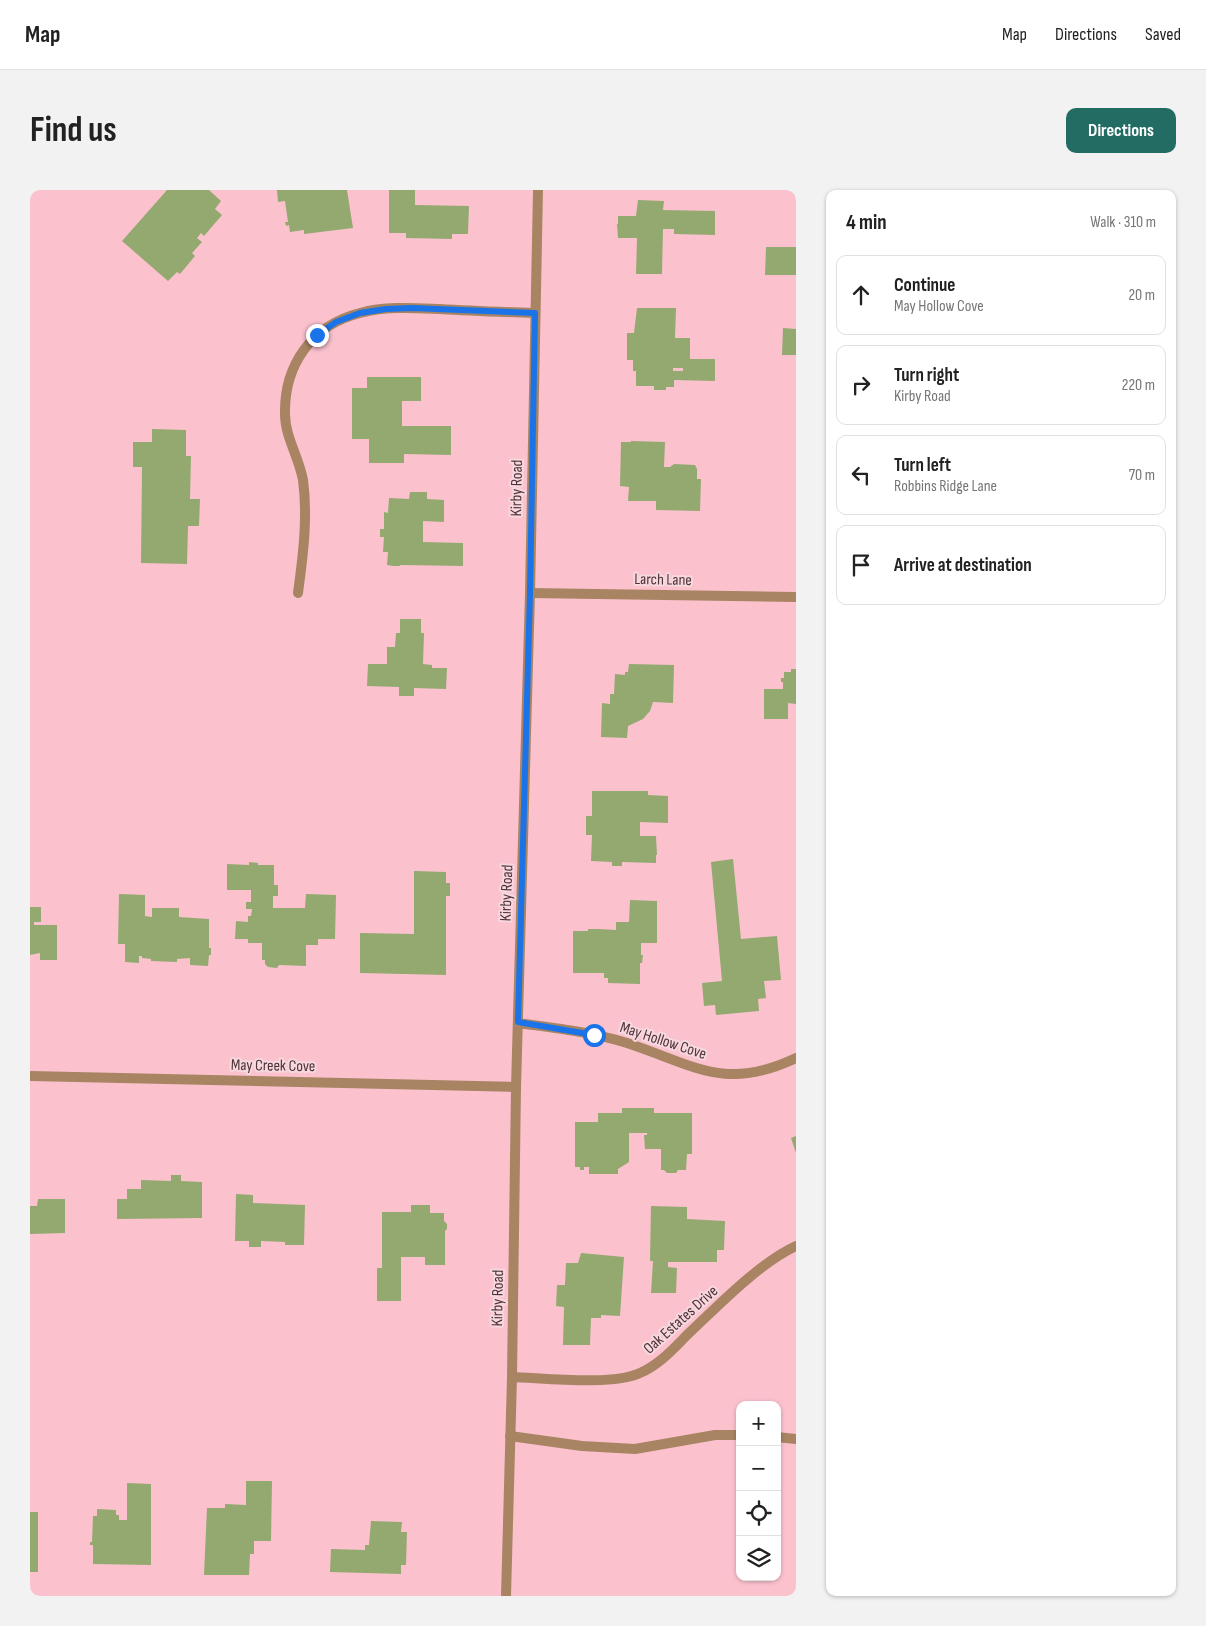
<!DOCTYPE html>
<meta charset="utf-8">
<style>
body{margin:0;font-family:"Sofia Sans Condensed",sans-serif;background:#f2f2f2;color:#222}
.controls{position:absolute;right:15px;bottom:15px;display:grid;overflow:hidden;border-radius:10px;box-shadow:0 1px 4px #0004}
.controls button{width:45px;height:45px;display:grid;place-items:center;padding:0;border:0;border-bottom:1px solid #e0e0e0;background:#fff;color:#222;font:25px sans-serif}
.stop{position:absolute;width:15px;height:15px;margin:-11px;border:4px solid #1a73e8;border-radius:50%;background:#fff}
.stop.end{background:#1a73e8;border-color:#fff;box-shadow:0 1px 5px #0008}
.list{margin:0;padding:0;list-style:none}
h2{display:flex;justify-content:space-between;align-items:center;height:65px;margin:0;padding:0 20px;font-size:21px}
h2 small{font-size:16px;font-weight:400;color:#767676}
.list li{display:grid;grid-template-columns:32px 1fr auto;gap:15px;align-items:center;box-sizing:border-box;height:80px;margin:0 10px 10px;padding:0 10px;border:1px solid #e0e0e0;border-radius:10px}
.list b{display:block;font-size:19px;white-space:nowrap}
.list p{margin:0;font-size:16px;white-space:nowrap;color:#767676}
.list em{font-size:16px;font-style:normal;color:#767676}
.icon{flex:none;width:28px;height:28px;fill:none;stroke:currentColor;stroke-width:2;stroke-linecap:round;stroke-linejoin:round}
.map{position:relative;flex:none;width:766px;height:1406px;overflow:hidden;border-radius:10px}
header{display:flex;align-items:center;gap:30px;box-sizing:border-box;height:70px;padding:0 25px;background:#fff;border-bottom:1px solid #e0e0e0}
header strong{font-size:24px}
nav{display:flex;gap:28px;margin-inline-start:auto;font-size:18px}
.intro{display:flex;align-items:center;justify-content:space-between;box-sizing:border-box;height:120px;padding:0 30px}
h1{margin:0;font-size:35px}
.button{padding:12px 22px;border-radius:10px;background:#236c64;color:#fff;font-size:18px;font-weight:700}
main{display:flex;gap:30px;padding:0 30px}
aside{flex:1;background:#fff;border-radius:10px;box-shadow:0 1px 4px #0004}
.map>svg:first-child{display:block}
.building{fill:#93a96f;fill-rule:evenodd}
.lines{fill:none;stroke-linecap:round;stroke-linejoin:round}
.service{stroke:#a88463;stroke-width:10}
.minor{stroke:#a88463;stroke-width:10}
.route{stroke:#1a73e8;stroke-width:6}
.labels{text-anchor:middle;dominant-baseline:central;stroke-width:4;stroke-linejoin:round;paint-order:stroke}
.street-label{font-size:16px;fill:#4e3238;stroke:#f6d8de}
</style>
<header>
<strong>Map</strong>
<nav><a>Map</a><a>Directions</a><a>Saved</a></nav>
</header>
<div class="intro"><h1>Find us</h1><a class="button">Directions</a></div>
<main>
<div class="map">
<svg width="766" height="1406" viewBox="0 0 766 1406">
<rect width="100%" height="100%" fill="#fbc2ce"/>
<!-- building -->
<g class="building">
<path d="M137,0H179L191,11L185,19L192,25L174,46L171,43L167,48L172,52L162,63L165,66L150,84L147,82L138,91L92,51Z"/>
<path d="M247,0H317L323,38L274,44V40L260,42L259,35L256,36L255,32H258L255,11L248,12Z"/>
<path d="M359,0H385V15L439,16L438,44H422V49L376,48V43H359Z"/>
<path d="M608,10L634,11L633,20L685,21V45L644,44V39H633L632,84H606L607,48H588L587,34H588V26H606Z"/>
<path d="M736,57H766V85H735Z"/>
<path d="M607,118H646L645,148H660V169H685V191L644,190V197H636V200H624V196H606V181H603V170H597V143H604ZM643,178H653V181H643Z"/>
<path d="M753,138L766,139V165H752Z"/>
<path d="M337,187H391V211H372V236H421V265L374,264V273H339V249H322V198H337Z"/>
<path d="M122,239L156,240V266H161L160,309H170L169,336H158L157,374L111,373L112,277H103V252H122Z"/>
<path d="M601,251L635,252L634,277H640L644,274L665,275L667,279V289H671L670,321L626,320V311H598L599,297L590,296L591,252H601Z"/>
<path d="M380,302H397V309L414,310V332L393,331V352L433,353V376L371,375L369,376H363L357,375L358,362H353L354,347H350V339H354V322L358,323L359,308L379,309Z"/>
<path d="M370,429H391V443H394L393,474L402,475V478H417L416,499L384,498V506H369V497L337,496L338,474H357V457H365L366,443H370Z"/>
<path d="M599,474L644,475L643,513L623,512L620,521L613,529L598,536L597,548L571,547L572,513L580,514V504H584L585,484L595,485V482H598Z"/>
<path d="M761,479H766V514L758,513V529H734V499H753V492H751V488H754V482H761Z"/>
<path d="M562,601H618V605L638,606V633L610,632V646H626L627,665H626V673L592,672V676H582V672L561,671L562,645H556V626H562Z"/>
<path d="M703,669L711,749L747,746L751,790L734,791L736,808L728,809L729,821L686,825L685,815L674,816L672,793L692,791L681,672Z"/>
<path d="M219,672L228,673V675H244V695H248V706H243V718H275L276,704L306,705L305,749H288V755H276V776L249,775L247,778L238,777L235,774V770H232V753H218V749H205L206,731L218,732V726H221L222,719H216V712H221V700H197V674L219,675Z"/>
<path d="M384,681L416,682V693H420V706H416V785L330,783V743L384,744Z"/>
<path d="M89,704L115,705V726L122,727V718H149V727L179,729V758H181V765H179L178,776L160,775V768L147,769V772L121,771V769L112,768V766H109V773L95,772V754H88Z"/>
<path d="M600,710L627,711V753H611V765H613L612,773H610V794L578,793V788H574V783H543V741H558V739H569L586,740V732H599Z"/>
<path d="M0,717H11V732H4V735H27V770H10V763L0,765Z"/>
<path d="M592,918H624V923H662V964H657L656,980H648L646,983H637L634,980H631V959H615L614,945H617V943H599V972L588,979V984H559V977H554V980H550V977H545V932H568V923H592Z"/>
<path d="M766,946V963L761,948Z"/>
<path d="M141,985H151V991L172,992V1028L87,1029V1009H97V999H111V990L141,991Z"/>
<path d="M206,1004L223,1005V1013L275,1015L274,1055H255V1052L231,1051V1057H219V1051H205Z"/>
<path d="M8,1009H35V1043L0,1044V1016H7Z"/>
<path d="M381,1015H400V1023H414V1031L417,1034V1039L415,1041V1075H395V1067H371V1111H347V1078H352V1022H381Z"/>
<path d="M621,1016L657,1017V1029L695,1031L694,1060H687V1072H638V1077L647,1078L646,1103H621L623,1071H620Z"/>
<path d="M551,1063L594,1067L590,1126L571,1125V1128H561L560,1155H533L534,1117L526,1116L527,1095H535L536,1073H548Z"/>
<path d="M216,1291H242L241,1351H224V1364H220L219,1385H174L177,1318H195V1314L216,1315Z"/>
<path d="M97,1293L121,1294V1375L63,1374V1355H60V1352H62L63,1326H67V1319L86,1320V1325H89V1330H97Z"/>
<rect x="0" y="1322" width="8" height="60"/>
<path d="M341,1331L372,1332L371,1342H377L376,1375H371V1384L300,1382L301,1359L335,1360V1355H339Z"/>
</g>
<g class="lines">
<!-- service -->
<g class="service">
<path d="M480,1246L552,1256L605,1259L685,1245H710"/>
<path d="M747,1247L766,1249"/>
</g>
<!-- minor -->
<g class="minor">
<path d="M268,403C273,366 278,327 273,290C269,267 255,247 255,224C254,175 282,135 330,123C356,116 384,118 410,119C442,121 473,122 505,123"/>
<path d="M500,403L766,407"/>
<path d="M488,833C524,838 562,842 597,853C664,875 695,902 766,868"/>
<path d="M0,886L486,897"/>
<path d="M482,1187C514,1188 582,1196 610,1183C629,1175 643,1159 657,1145C687,1117 729,1073 766,1056"/>
<path d="M476,1406L482,1187L486,897L500,403L508,0"/>
</g>
</g>
<g class="lines">
<!-- route -->
<path class="route" d="M287,145L306,132L330,123L356,119L382,118L505,123L500,403L488,832L564,845"/>
</g>
<g class="labels">
<!-- street labels -->
<g class="street-label">
<text transform="translate(487 298) rotate(-89)">Kirby Road</text>
<text transform="translate(633 390) rotate(1)">Larch Lane</text>
<text transform="translate(477 703) rotate(-88)">Kirby Road</text>
<text transform="translate(633 851) rotate(18)">May Hollow Cove</text>
<text transform="translate(243 876) rotate(1)">May Creek Cove</text>
<text transform="translate(468 1108) rotate(-89)">Kirby Road</text>
<text transform="translate(651 1130) rotate(-42)">Oak Estates Drive</text>
</g>
</g>
</svg>
<div class="controls">
<button>+</button>
<button>−</button>
<button><svg class="icon" aria-label="locate" viewBox="0 0 24 24"><circle cx="12" cy="12" r="6"/><path d="M12 2v4M12 18v4M2 12h4M18 12h4"/></svg></button>
<button><svg class="icon" aria-label="layers" viewBox="0 0 24 24"><path d="M12 4l9 5-9 5-9-5zM3 14l9 5 9-5"/></svg></button>
</div>
<div class="stop" style="left:564px;top:845px"></div>
<div class="stop end" style="left:287px;top:145px"></div>
</div>
<aside>
<h2>4 min<small>Walk · 310 m</small></h2>
<ul class="list">
<li><svg class="icon" aria-label="ahead" viewBox="0 0 24 24"><path d="M12 20V5M6 11l6-6 6 6"/></svg><div><b>Continue</b><p>May Hollow Cove</p></div><em>20 m</em></li>
<li><svg class="icon" aria-label="right" viewBox="0 0 24 24"><path d="M7 20v-9h11M14 6l5 5-5 5"/></svg><div><b>Turn right</b><p>Kirby Road</p></div><em>220 m</em></li>
<li><svg class="icon" aria-label="left" viewBox="0 0 24 24"><path d="M17 20v-9H6M10 6l-5 5 5 5"/></svg><div><b>Turn left</b><p>Robbins Ridge Lane</p></div><em>70 m</em></li>
<li><svg class="icon" aria-label="arrive" viewBox="0 0 24 24"><path d="M6 21V4h12l-3 4 3 4H6"/></svg><div><b>Arrive at destination</b></div></li>
</ul>
</aside>
</main>
